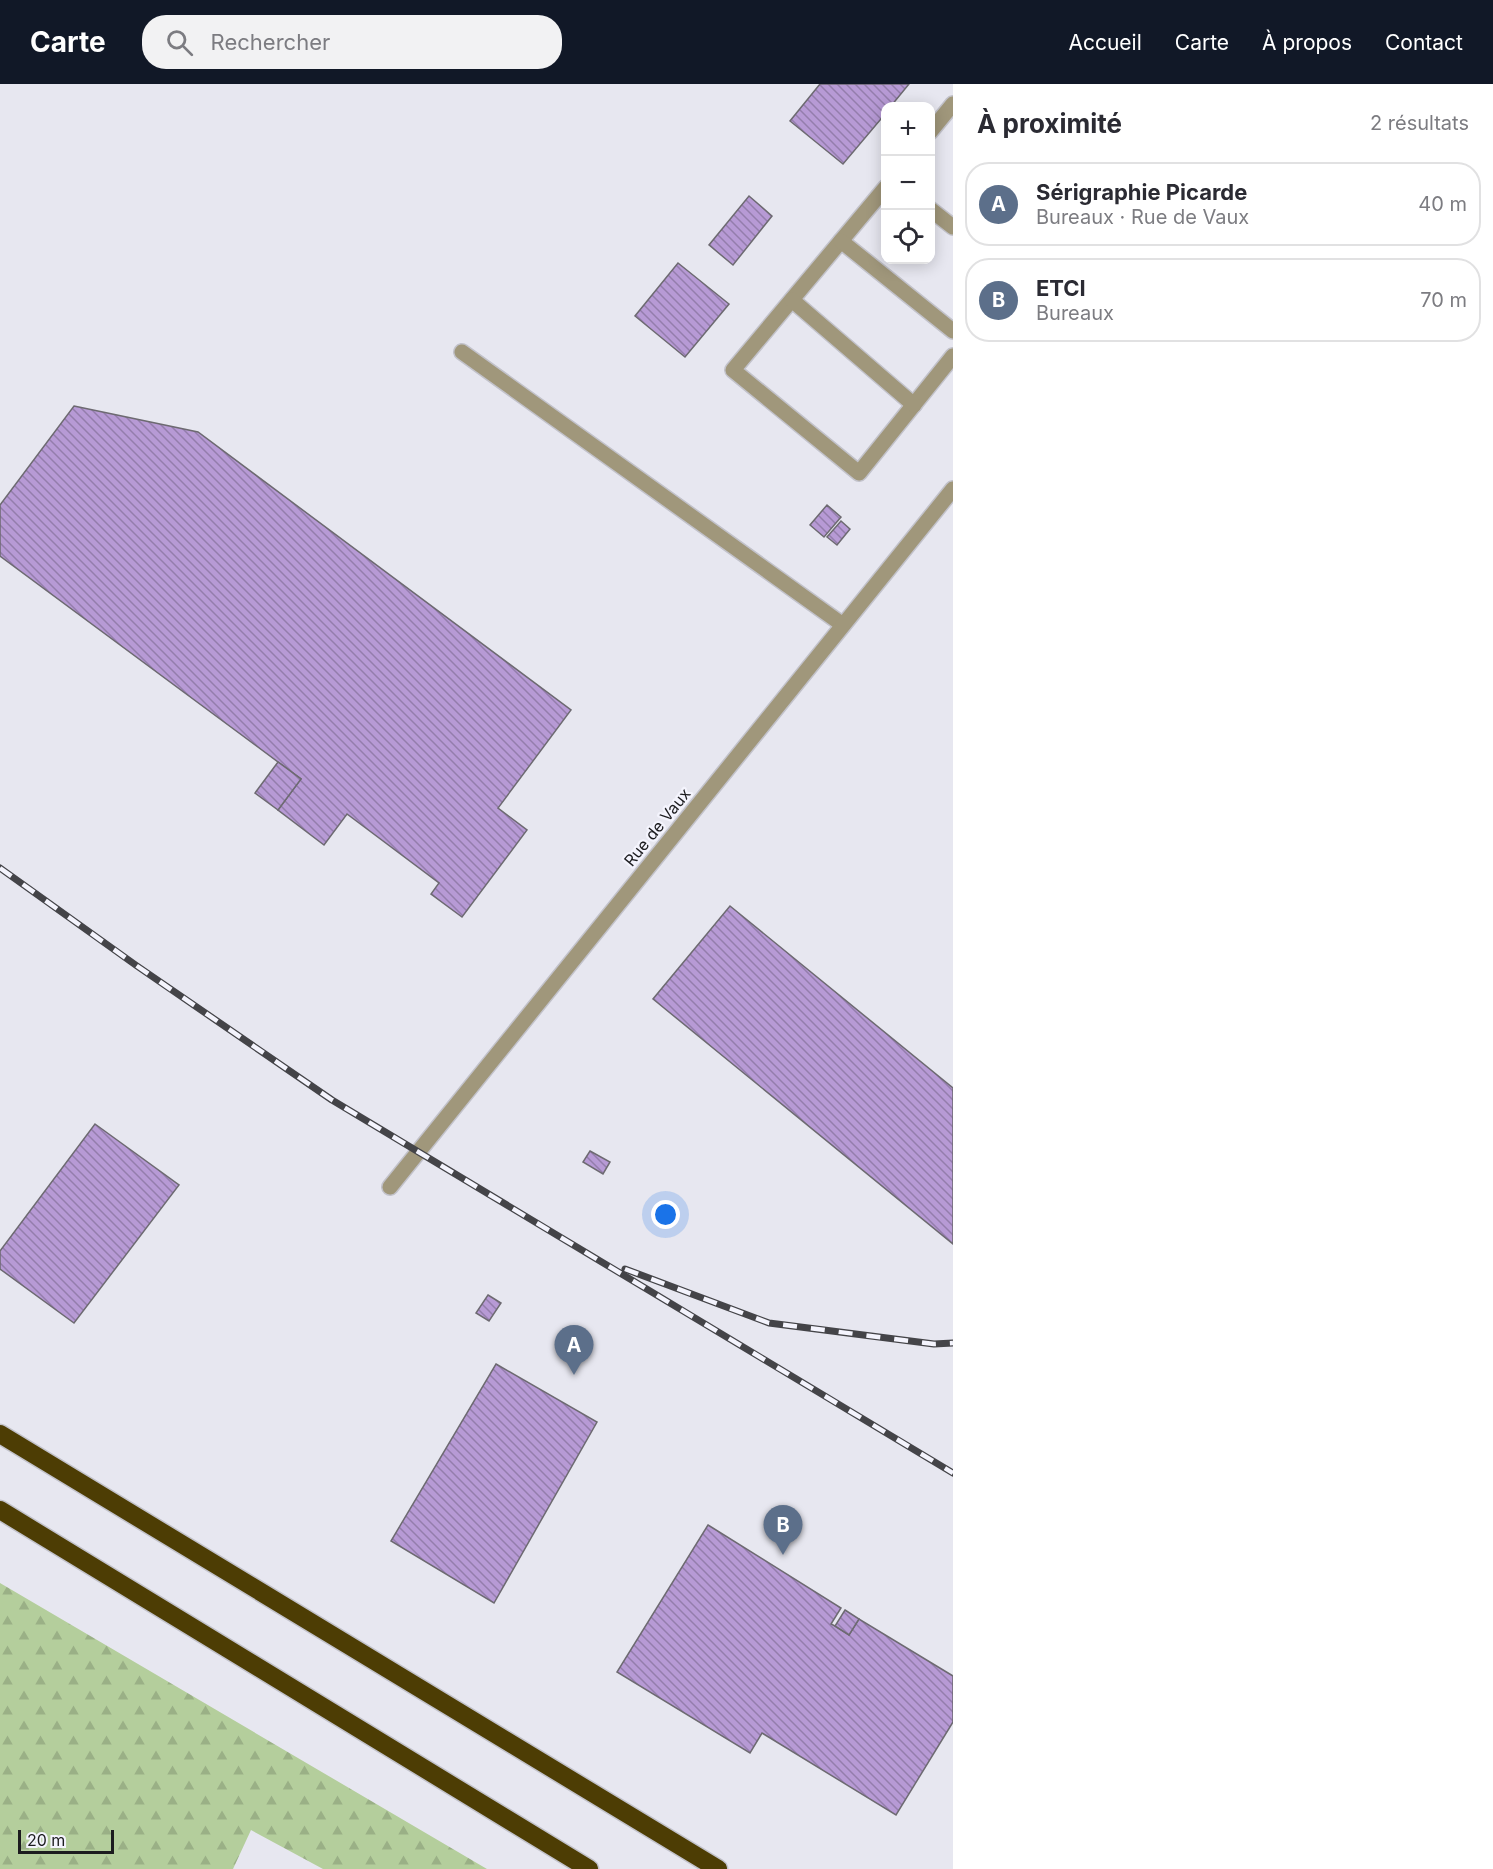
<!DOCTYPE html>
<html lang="fr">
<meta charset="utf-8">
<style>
body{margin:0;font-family:Inter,sans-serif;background:#f2f2f3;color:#2b2b33}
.controls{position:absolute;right:18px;top:18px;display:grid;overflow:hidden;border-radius:12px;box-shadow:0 3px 15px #0003}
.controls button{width:54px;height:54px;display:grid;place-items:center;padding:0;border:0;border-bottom:2px solid #e1e1e2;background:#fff;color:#2b2b33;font:30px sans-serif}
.scale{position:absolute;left:18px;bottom:15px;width:96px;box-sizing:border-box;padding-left:6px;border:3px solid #1c1c1f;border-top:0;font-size:16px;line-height:21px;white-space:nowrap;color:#1c1c1f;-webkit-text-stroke:4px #f4f4fd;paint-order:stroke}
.you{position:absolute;left:666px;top:1131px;width:21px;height:21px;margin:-15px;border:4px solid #fff;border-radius:50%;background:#1a73e8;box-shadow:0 0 0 9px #1a73e833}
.badge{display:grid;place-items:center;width:39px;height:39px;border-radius:50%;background:#111827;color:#fff;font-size:20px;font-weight:700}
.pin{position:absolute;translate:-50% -50px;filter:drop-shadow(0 2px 3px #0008)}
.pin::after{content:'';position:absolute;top:32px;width:21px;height:18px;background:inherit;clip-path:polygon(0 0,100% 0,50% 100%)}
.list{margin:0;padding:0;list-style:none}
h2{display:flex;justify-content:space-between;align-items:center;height:78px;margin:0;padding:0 24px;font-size:26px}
h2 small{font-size:20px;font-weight:400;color:#7c7c81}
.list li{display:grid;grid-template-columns:39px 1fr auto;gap:18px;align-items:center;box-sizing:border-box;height:84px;margin:0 12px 12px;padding:0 12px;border:2px solid #e1e1e2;border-radius:24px}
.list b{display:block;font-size:22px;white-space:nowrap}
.list p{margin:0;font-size:20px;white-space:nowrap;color:#7c7c81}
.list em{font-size:20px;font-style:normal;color:#7c7c81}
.icon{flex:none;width:33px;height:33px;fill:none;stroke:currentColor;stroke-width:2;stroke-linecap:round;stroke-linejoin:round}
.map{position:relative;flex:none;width:953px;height:1785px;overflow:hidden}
header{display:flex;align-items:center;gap:36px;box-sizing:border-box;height:84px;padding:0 30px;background:#111827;color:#fff}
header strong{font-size:28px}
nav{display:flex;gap:33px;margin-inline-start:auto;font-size:21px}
.search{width:420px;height:54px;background:#f2f2f3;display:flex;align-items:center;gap:15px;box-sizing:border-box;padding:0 21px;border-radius:24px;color:#7c7c81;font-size:22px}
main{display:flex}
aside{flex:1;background:#fff}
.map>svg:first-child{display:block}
.forest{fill:url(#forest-firs)}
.building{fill:url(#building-back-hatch);stroke:#6d6a71;stroke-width:1.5}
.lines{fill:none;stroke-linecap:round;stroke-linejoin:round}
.minor-casing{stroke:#c2c2ca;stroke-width:18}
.highway-casing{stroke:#c2c2ca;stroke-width:21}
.minor{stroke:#a0977b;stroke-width:15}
.highway{stroke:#4d3d04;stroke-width:18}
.rail-casing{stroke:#444448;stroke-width:7}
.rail{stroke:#f4f4fd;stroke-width:4.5;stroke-dasharray:14;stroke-linecap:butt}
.labels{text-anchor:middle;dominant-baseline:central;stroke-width:4.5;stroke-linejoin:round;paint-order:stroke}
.street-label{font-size:16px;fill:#1c1c1f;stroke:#f4f4fd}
</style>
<header>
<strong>Carte</strong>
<div class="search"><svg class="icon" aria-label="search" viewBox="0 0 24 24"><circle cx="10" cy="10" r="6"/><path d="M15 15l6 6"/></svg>Rechercher</div>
<nav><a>Accueil</a><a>Carte</a><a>À propos</a><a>Contact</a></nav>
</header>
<main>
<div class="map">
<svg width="953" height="1785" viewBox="0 0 953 1785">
<defs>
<pattern id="forest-firs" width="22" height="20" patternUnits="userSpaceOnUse" patternTransform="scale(1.5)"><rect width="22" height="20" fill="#b4ce9c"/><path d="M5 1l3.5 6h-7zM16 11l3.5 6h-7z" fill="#9ab086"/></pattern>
<pattern id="building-back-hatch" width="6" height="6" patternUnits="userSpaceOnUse" patternTransform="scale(1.5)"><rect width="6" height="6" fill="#b79ad5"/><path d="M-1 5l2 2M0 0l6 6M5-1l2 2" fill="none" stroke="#947dac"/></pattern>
</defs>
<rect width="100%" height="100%" fill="#e7e7f0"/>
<!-- forest -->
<path class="forest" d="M0,1499L487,1785H323L251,1746L233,1785H0Z"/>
<!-- building -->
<g class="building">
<path d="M820,0H909L891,22H886V29L843,80L790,37Z"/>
<path d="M749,112L772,132L733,181L709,161Z"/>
<path d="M678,179L729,220L685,273L635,232Z"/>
<path d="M74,322L198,348L571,626L498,724L527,746L462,833L431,810L439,799L347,730L324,761L278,726L301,695L0,472V421Z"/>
<path d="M827,421L841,433L824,453L810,441Z"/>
<path d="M841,437L850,445L837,461L827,453Z"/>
<path d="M278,678L301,695L278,726L255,709Z"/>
<path d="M730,822L953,1004V1160L653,915Z"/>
<path d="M95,1040L179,1101L74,1239L0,1185V1167Z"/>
<path d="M590,1067L610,1078L603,1090L583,1078Z"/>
<path d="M488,1211L501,1219L489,1237L476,1229Z"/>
<path d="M496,1280L597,1338L494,1519L391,1457Z"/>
<path d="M708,1441L841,1524L831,1540L835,1542L849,1551L859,1535L953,1592V1638L896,1731L762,1649L750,1669L617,1588Z"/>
<path d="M845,1526L859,1535L849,1551L835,1542Z"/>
</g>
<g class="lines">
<defs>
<g id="minor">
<path d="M930,48L953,20"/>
<path d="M886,103L733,286L859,389L953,272"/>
<path d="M930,125L953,143"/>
<path d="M841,157L953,247"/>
<path d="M792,216L914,321"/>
<path d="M462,268L843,541"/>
<path d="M390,1103L953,405"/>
</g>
<g id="highway">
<path d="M0,1350L718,1785"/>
<path d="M0,1426L589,1785"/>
</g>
</defs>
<!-- minor casing -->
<use href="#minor" class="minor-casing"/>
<!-- highway casing -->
<use href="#highway" class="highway-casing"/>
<!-- minor -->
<use href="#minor" class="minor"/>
<!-- highway -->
<use href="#highway" class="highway"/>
<defs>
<g id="rail">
<path d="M0,784L137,882L332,1016L953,1389"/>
<path d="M625,1185L769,1239L934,1260L953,1259"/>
</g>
</defs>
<!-- rail casing -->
<use href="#rail" class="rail-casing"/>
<!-- rail -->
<use href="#rail" class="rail"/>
</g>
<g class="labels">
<!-- street labels -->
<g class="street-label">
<text transform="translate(657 743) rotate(-51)">Rue de Vaux</text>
</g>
</g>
</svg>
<div class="controls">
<button>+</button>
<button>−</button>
<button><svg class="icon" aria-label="locate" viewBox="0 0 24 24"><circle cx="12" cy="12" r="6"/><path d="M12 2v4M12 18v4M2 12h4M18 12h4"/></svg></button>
</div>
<div class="scale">20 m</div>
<div class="you"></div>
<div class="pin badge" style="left:574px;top:1291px;background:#5c6f8a">A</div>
<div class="pin badge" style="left:783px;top:1471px;background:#5c6f8a">B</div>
</div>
<aside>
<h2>À proximité<small>2 résultats</small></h2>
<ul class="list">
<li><span class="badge" style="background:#5c6f8a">A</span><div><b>Sérigraphie Picarde</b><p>Bureaux · Rue de Vaux</p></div><em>40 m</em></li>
<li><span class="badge" style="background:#5c6f8a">B</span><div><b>ETCI</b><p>Bureaux</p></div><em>70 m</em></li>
</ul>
</aside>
</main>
